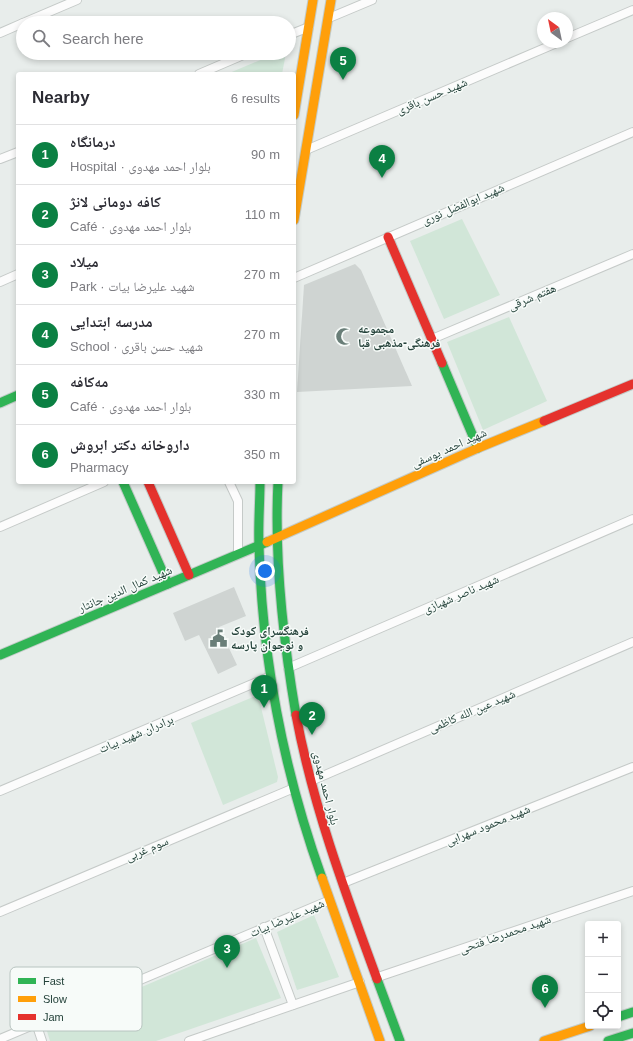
<!DOCTYPE html>
<meta charset="utf-8">
<style>
body{margin:0;font-family:Arial,"Noto Naskh Arabic",sans-serif;background:#f2f2f3;color:#2b2b33}
.controls{position:absolute;right:12px;bottom:12px;display:grid;overflow:hidden;border-radius:4px;box-shadow:0 2px 6px #0003}
.controls button{width:36px;height:36px;display:grid;place-items:center;padding:0;border:0;border-bottom:1px solid #e1e1e2;background:#fff;color:#2b2b33;font:20px sans-serif}
.compass{position:absolute;left:537px;top:12px;width:36px;height:36px;border-radius:50%;background:#fff;box-shadow:0 2px 6px #0003;rotate:327deg}
.you{position:absolute;left:265px;top:571px;width:14px;height:14px;margin:-10px;border:3px solid #fff;border-radius:50%;background:#1a73e8;box-shadow:0 0 0 6px #1a73e833}
.badge{display:grid;place-items:center;width:26px;height:26px;border-radius:50%;background:#0b8043;color:#fff;font-size:13px;font-weight:700}
.pin{position:absolute;translate:-50% -33px;filter:drop-shadow(0 1px 2px #0008)}
.pin::after{content:'';position:absolute;top:21px;width:14px;height:12px;background:inherit;clip-path:polygon(0 0,100% 0,50% 100%)}
.list{margin:0;padding:0;list-style:none}
h2{display:flex;justify-content:space-between;align-items:center;height:52px;margin:0;padding:0 16px;font-size:17px}
h2 small{font-size:13px;font-weight:400;color:#7c7c81}
.list li{display:grid;grid-template-columns:26px 1fr auto;gap:12px;align-items:center;box-sizing:border-box;height:60px;padding:0 16px;border-top:1px solid #e1e1e2}
.list b{display:block;font-size:15px;white-space:nowrap}
.list p{margin:0;font-size:13px;white-space:nowrap;color:#7c7c81}
.list em{font-size:13px;font-style:normal;color:#7c7c81}
.icon{flex:none;width:22px;height:22px;fill:none;stroke:currentColor;stroke-width:2;stroke-linecap:round;stroke-linejoin:round}
.map{position:relative;flex:none;width:633px;height:1041px;overflow:hidden}
.search{position:absolute;background:#fff;box-shadow:0 2px 6px #0003;left:16px;top:16px;width:280px;height:44px;display:flex;align-items:center;gap:10px;box-sizing:border-box;padding:0 14px;border-radius:22px;color:#7c7c81;font-size:15px}
.panel{position:absolute;background:#fff;box-shadow:0 2px 6px #0003;left:16px;top:72px;width:280px;height:412px;border-radius:4px}
.map>svg:first-child{display:block}
.green{fill:#d1e6d8}
.building{fill:#cfd4d2}
.lines{fill:none;stroke-linecap:round;stroke-linejoin:round}
.street-casing{stroke:#c5cac8;stroke-width:10}
.fast-casing{stroke:#c3cbc8;stroke-width:11}
.slow-casing{stroke:#c3cbc8;stroke-width:11}
.jam-casing{stroke:#c3cbc8;stroke-width:11}
.street{stroke:#fcfcfc;stroke-width:8}
.fast{stroke:#30b455;stroke-width:9}
.slow{stroke:#ff9f0a;stroke-width:9}
.jam{stroke:#e5322d;stroke-width:9}
.labels{text-anchor:middle;dominant-baseline:central;stroke-width:3;stroke-linejoin:round;paint-order:stroke}
.street-label{font-size:12px;fill:#24423a;stroke:#f7fbf9}
.poi-label{font-size:12px;font-weight:bold;fill:#24423a;stroke:#f7fbf9;text-anchor:start}
.key{fill:#f7fbf9;stroke:#b8c4c0;stroke-width:1}
.key-label{font-size:11px;fill:#24423a}
</style>
<div class="map">
<svg width="633" height="1041" viewBox="0 0 633 1041">
<rect width="100%" height="100%" fill="#e8edeb"/>
<!-- green -->
<g class="green">
<path d="M277,53H286L282,74H227Z"/>
<path d="M462,219L500,295L444,319L410,241Z"/>
<path d="M509,317L547,401L483,430L447,342Z"/>
<path d="M258,695L278,777L277,782L223,805L191,723Z"/>
<path d="M314,915L339,977L297,990L277,932Z"/>
<path d="M256,938L281,998L156,1041H50L46,1028Z"/>
</g>
<!-- building -->
<g class="building">
<path d="M355,264L361,270L412,386L297,392L304,285Z"/>
<path d="M234,587L246,616L219,627L237,665L218,674L199,635L185,641L173,613Z"/>
</g>
<g class="lines">
<defs>
<g id="street">
<path d="M329,18L372,0"/>
<path d="M23,23L77,0"/>
<path d="M0,33L23,23"/>
<path d="M289,35L309,27"/>
<path d="M567,38L633,10"/>
<path d="M199,74L248,53"/>
<path d="M306,150L559,42"/>
<path d="M0,159L18,152"/>
<path d="M294,278L633,132"/>
<path d="M0,282L18,274"/>
<path d="M432,339L633,254"/>
<path d="M229,482L238,501V554"/>
<path d="M0,527L104,482"/>
<path d="M288,668L633,519"/>
<path d="M311,781L633,642"/>
<path d="M0,791L271,676"/>
<path d="M343,883L633,767"/>
<path d="M0,912L294,788"/>
<path d="M264,927L293,1005"/>
<path d="M378,977L633,891"/>
<path d="M36,1023L42,1041"/>
<path d="M0,1039L330,900"/>
<path d="M189,1041L360,982"/>
</g>
<g id="fast">
<path d="M442,363L478,448"/>
<path d="M0,403L18,395"/>
<path d="M123,482L168,584"/>
<path d="M260,482C260,503 258,525 259,546C262,658 284,772 322,878"/>
<path d="M278,482C274,560 283,639 296,715"/>
<path d="M0,655L267,542"/>
<path d="M377,979L400,1041"/>
<path d="M618,1017L633,1012"/>
<path d="M608,1041L633,1033"/>
</g>
<g id="slow">
<path d="M294,115L313,0"/>
<path d="M294,220L331,0"/>
<path d="M267,542L478,448L544,421"/>
<path d="M322,878L380,1041"/>
<path d="M544,1041L590,1026"/>
</g>
<g id="jam">
<path d="M388,237L442,363"/>
<path d="M544,421L633,384"/>
<path d="M148,482L189,575"/>
<path d="M296,715C313,806 345,892 377,979"/>
</g>
</defs>
<!-- street casing -->
<use href="#street" class="street-casing"/>
<!-- fast casing -->
<use href="#fast" class="fast-casing"/>
<!-- slow casing -->
<use href="#slow" class="slow-casing"/>
<!-- jam casing -->
<use href="#jam" class="jam-casing"/>
<!-- street -->
<use href="#street" class="street"/>
<!-- fast -->
<use href="#fast" class="fast"/>
<!-- slow -->
<use href="#slow" class="slow"/>
<!-- jam -->
<use href="#jam" class="jam"/>
</g>
<!-- icons -->
<defs>
<symbol id="mosque-bare" viewBox="-9 -9 18 18"><path d="M3.5-4.9A6 6 0 1 0 3.5 4.9A5 5 0 1 1 3.5-4.9Z" fill="#697e78" stroke="#f7fbf9" stroke-width="2.5" paint-order="stroke"/></symbol>
<symbol id="civic-bare" viewBox="-9 -9 18 18"><path d="M-.6-6.5H3V-4.5H.6V-3L4-1V1h2V6H-6V1h2V-1L-.6-3ZM-1.2 2.5V6h2.4V2.5Z" fill="#697e78" stroke="#f7fbf9" stroke-width="2.5" paint-order="stroke"/></symbol>
</defs>
<g fill-rule="evenodd">
<use href="#mosque-bare" x="332" y="324" width="25" height="25"/>
<use href="#civic-bare" x="206" y="626" width="25" height="25"/>
</g>
<g class="labels">
<!-- street labels -->
<g class="street-label">
<text transform="translate(432 96) rotate(-23)">شهید حسن باقری</text>
<text transform="translate(463 204) rotate(-23)">شهید ابوالفضل نوری</text>
<text transform="translate(532 297) rotate(-23)">هفتم شرقی</text>
<text transform="translate(449 448) rotate(-24)">شهید احمد یوسفی</text>
<text transform="translate(125 589) rotate(-23)">شهید کمال الدین جانثار</text>
<text transform="translate(461 594) rotate(-23)">شهید ناصر شهبازی</text>
<text transform="translate(472 711) rotate(-23)">شهید عین الله کاظمی</text>
<text transform="translate(136 734) rotate(-23)">برادران شهید بیات</text>
<text transform="translate(326 788) rotate(76)">بلوار احمد مهدوی</text>
<text transform="translate(488 825) rotate(-22)">شهید محمود سهرابی</text>
<text transform="translate(147 849) rotate(-23)">سوم غربی</text>
<text transform="translate(287 918) rotate(-23)">شهید علیرضا بیات</text>
<text transform="translate(505 934) rotate(-19)">شهید محمدرضا فتحی</text>
</g>
<!-- poi labels -->
<g class="poi-label">
<text x="358" y="329">مجموعه<tspan x="358" dy="14">فرهنگی-مذهبی قبا</tspan></text>
<text x="231" y="631">فرهنگسرای کودک<tspan x="231" dy="14">و نوجوان پارسه</tspan></text>
</g>
</g>
<!-- legend -->
<rect x="10" y="967" width="132" height="64" rx="6" class="key"/>
<rect x="18" y="978" width="18" height="6" fill="#30b455"/>
<rect x="18" y="996" width="18" height="6" fill="#ff9f0a"/>
<rect x="18" y="1014" width="18" height="6" fill="#e5322d"/>
<g class="key-label">
<text x="43" y="985">Fast</text>
<text x="43" y="1003">Slow</text>
<text x="43" y="1021">Jam</text>
</g>
</svg>
<div class="controls">
<button>+</button>
<button>−</button>
<button><svg class="icon" aria-label="locate" viewBox="0 0 24 24"><circle cx="12" cy="12" r="6"/><path d="M12 2v4M12 18v4M2 12h4M18 12h4"/></svg></button>
</div>
<svg class="compass" viewBox="-18 -18 36 36"><path d="M0-13l5 13h-10z" fill="#e53935"/><path d="M0 13l5-13h-10z" fill="#7c7c81"/></svg>
<div class="you"></div>
<div class="pin badge" style="left:264px;top:708px">1</div>
<div class="pin badge" style="left:312px;top:735px">2</div>
<div class="pin badge" style="left:227px;top:968px">3</div>
<div class="pin badge" style="left:382px;top:178px">4</div>
<div class="pin badge" style="left:343px;top:80px">5</div>
<div class="pin badge" style="left:545px;top:1008px">6</div>
<div class="search"><svg class="icon" aria-label="search" viewBox="0 0 24 24"><circle cx="10" cy="10" r="6"/><path d="M15 15l6 6"/></svg>Search here</div>
<section class="panel">
<h2>Nearby<small>6 results</small></h2>
<ul class="list">
<li><span class="badge">1</span><div><b>درمانگاه</b><p>Hospital · بلوار احمد مهدوی</p></div><em>90 m</em></li>
<li><span class="badge">2</span><div><b>کافه دومانی لانژ</b><p>Café · بلوار احمد مهدوی</p></div><em>110 m</em></li>
<li><span class="badge">3</span><div><b>میلاد</b><p>Park · شهید علیرضا بیات</p></div><em>270 m</em></li>
<li><span class="badge">4</span><div><b>مدرسه ابتدایی</b><p>School · شهید حسن باقری</p></div><em>270 m</em></li>
<li><span class="badge">5</span><div><b>مه‌کافه</b><p>Café · بلوار احمد مهدوی</p></div><em>330 m</em></li>
<li><span class="badge">6</span><div><b>داروخانه دکتر ابروش</b><p>Pharmacy</p></div><em>350 m</em></li>
</ul>
</section>
</div>
